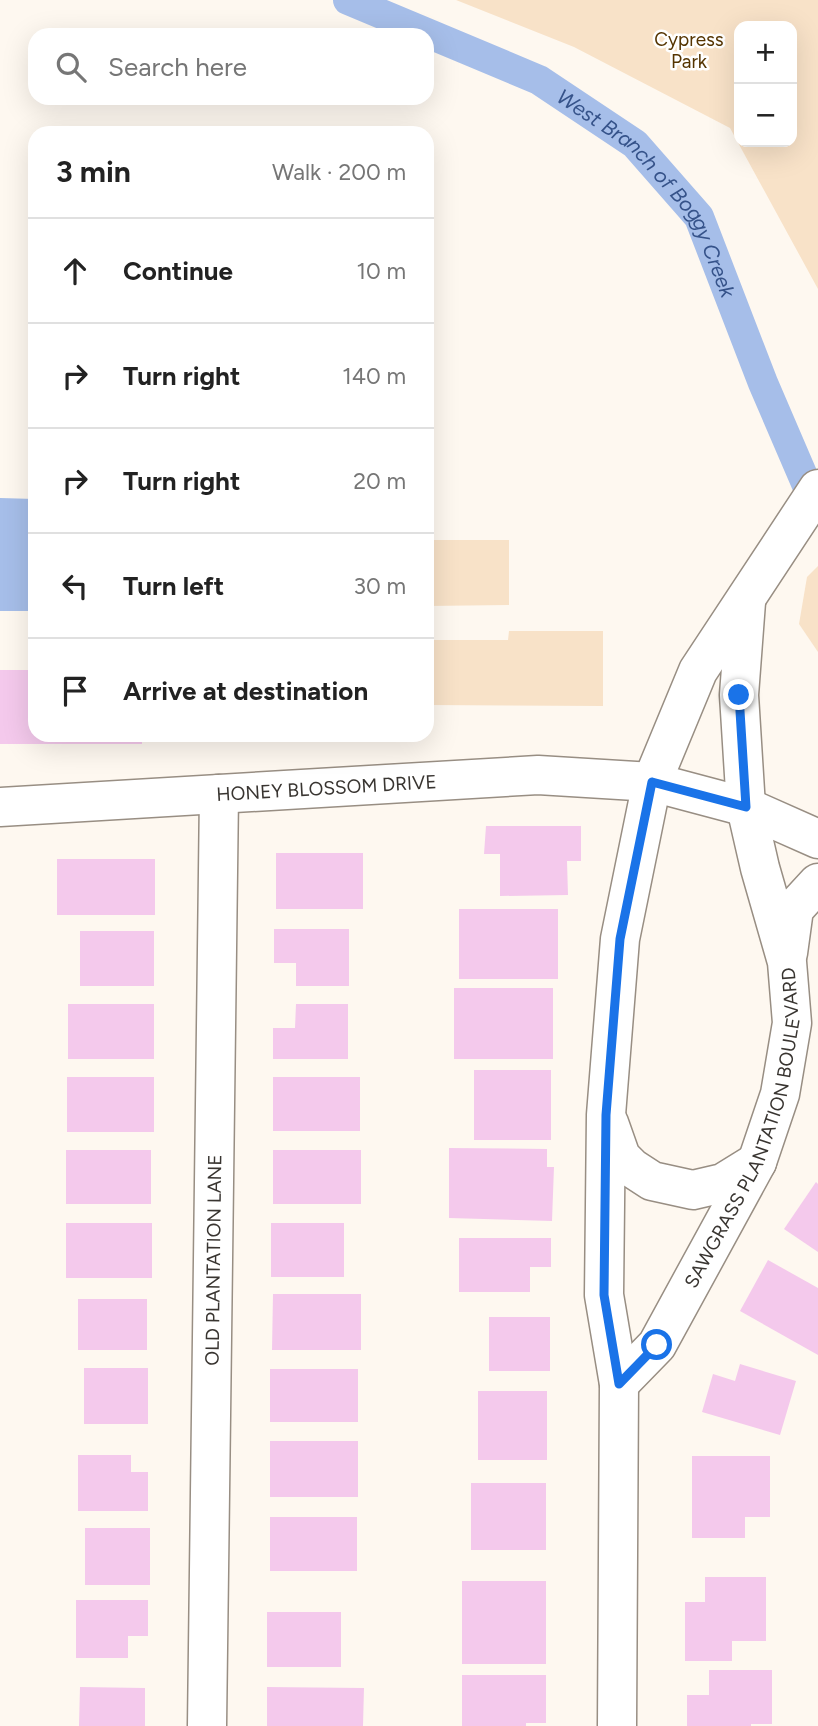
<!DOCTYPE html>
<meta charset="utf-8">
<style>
body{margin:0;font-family:Figtree,sans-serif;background:#f6f6f6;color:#222}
.controls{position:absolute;right:21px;top:21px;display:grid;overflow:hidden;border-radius:14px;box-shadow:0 7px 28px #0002}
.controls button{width:63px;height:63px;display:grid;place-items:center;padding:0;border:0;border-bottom:2px solid #e0e0e0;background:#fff;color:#222;font:35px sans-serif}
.stop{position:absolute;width:21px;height:21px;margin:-16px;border:5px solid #1a73e8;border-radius:50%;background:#fff}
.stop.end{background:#1a73e8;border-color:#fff;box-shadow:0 2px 7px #0008}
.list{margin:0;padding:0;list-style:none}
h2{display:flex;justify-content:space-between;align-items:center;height:91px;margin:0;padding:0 28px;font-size:30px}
h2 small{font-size:23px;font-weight:400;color:#767676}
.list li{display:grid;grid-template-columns:46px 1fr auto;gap:21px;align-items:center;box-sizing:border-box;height:105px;padding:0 28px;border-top:2px solid #e0e0e0}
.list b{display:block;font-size:26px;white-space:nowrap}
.list em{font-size:23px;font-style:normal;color:#767676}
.icon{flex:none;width:38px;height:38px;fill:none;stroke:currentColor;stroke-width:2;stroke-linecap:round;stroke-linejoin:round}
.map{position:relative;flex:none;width:818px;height:1726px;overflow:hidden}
.search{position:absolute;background:#fff;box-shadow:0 7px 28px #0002;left:28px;top:28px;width:406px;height:77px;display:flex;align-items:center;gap:18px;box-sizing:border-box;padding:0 24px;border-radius:21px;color:#767676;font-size:26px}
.panel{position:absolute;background:#fff;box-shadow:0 7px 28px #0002;left:28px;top:126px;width:406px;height:616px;border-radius:21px}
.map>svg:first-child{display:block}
.green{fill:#f8e2c8;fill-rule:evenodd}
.water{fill:#a6bee9}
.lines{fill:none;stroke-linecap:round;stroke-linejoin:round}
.canal{stroke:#a6bee9;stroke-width:30}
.building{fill:#f4c9ec}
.minor-casing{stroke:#988e83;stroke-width:41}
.minor{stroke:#fff;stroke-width:38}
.route{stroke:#1a73e8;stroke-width:9}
.labels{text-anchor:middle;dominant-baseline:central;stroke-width:5;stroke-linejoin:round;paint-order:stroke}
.park-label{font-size:19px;fill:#553400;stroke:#fff}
.street-label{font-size:19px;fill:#393531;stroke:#fff}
.water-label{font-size:21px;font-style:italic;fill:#36538a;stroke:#fff}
</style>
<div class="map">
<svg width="818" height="1726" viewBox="0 0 818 1726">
<rect width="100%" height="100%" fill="#fef8f0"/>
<!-- green -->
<g class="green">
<path d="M456,0H818V289L730,128L574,47ZM792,26V142H739V26Z"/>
<path d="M427,540H509V605L427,606Z"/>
<path d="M818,566V652L799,624L807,577Z"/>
<path d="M509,631H603V706L427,705V640H508Z"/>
</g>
<!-- water -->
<path class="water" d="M0,498L35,499V611H0Z"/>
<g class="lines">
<!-- canal -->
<path class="canal" id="s1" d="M348,0L539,80L635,144L699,217L763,383L818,511"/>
</g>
<!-- building -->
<g class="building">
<path d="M0,670H35V735H142V744H0Z"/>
<path d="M486,826H581V861H567L568,895L500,896V854H484Z"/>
<rect x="276" y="853" width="87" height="56"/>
<rect x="57" y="859" width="98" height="56"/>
<rect x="459" y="909" width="99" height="70"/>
<path d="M274,929H349V986H296V963H274Z"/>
<rect x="80" y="931" width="74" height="55"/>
<rect x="454" y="988" width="99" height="71"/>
<rect x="68" y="1004" width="86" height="55"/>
<path d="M296,1004H348V1059H273V1028H295Z"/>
<rect x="474" y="1070" width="77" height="70"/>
<rect x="67" y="1077" width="87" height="55"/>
<rect x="273" y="1077" width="87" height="54"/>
<path d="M449,1148L547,1149V1167H554L552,1221L449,1218Z"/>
<rect x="66" y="1150" width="85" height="54"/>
<rect x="273" y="1150" width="88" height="54"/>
<path d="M816,1182L818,1184V1252L784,1229Z"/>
<rect x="66" y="1223" width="86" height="55"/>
<rect x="271" y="1223" width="73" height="54"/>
<path d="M459,1238H551V1267H530V1292H459Z"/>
<path d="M768,1260L818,1288V1355L740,1311Z"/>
<path d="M273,1294H361V1350H272Z"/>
<rect x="78" y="1299" width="69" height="51"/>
<rect x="489" y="1317" width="61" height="54"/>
<path d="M740,1364L796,1381L780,1435L702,1412L713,1374L735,1381Z"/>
<rect x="84" y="1368" width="64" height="56"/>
<rect x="270" y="1369" width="88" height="53"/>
<rect x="478" y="1391" width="69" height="69"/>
<rect x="270" y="1441" width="88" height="56"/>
<path d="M78,1455H131V1472H148V1511H78Z"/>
<path d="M692,1456H770V1517H745V1538H692Z"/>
<rect x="471" y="1483" width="75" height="67"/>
<rect x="270" y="1517" width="87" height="54"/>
<rect x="85" y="1528" width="65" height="57"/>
<path d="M705,1577H766V1641H732V1661H685V1602H705Z"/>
<rect x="462" y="1581" width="84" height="83"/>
<path d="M76,1600H148V1636H128V1658H76Z"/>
<rect x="267" y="1612" width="74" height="55"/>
<path d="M709,1670H772V1724H751V1726H687V1695H709Z"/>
<path d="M462,1675H546V1723H526V1726H462Z"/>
<path d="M80,1687L145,1688V1726H79Z"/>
<path d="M267,1687L364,1688L363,1726H267Z"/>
</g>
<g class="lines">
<defs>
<g id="minor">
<path id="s2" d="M0,807L538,775L652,782L746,807L818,839"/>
<path d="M788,953L794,909L818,883"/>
<path d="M609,1123L621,1157L632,1168L652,1181L693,1190L723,1183L757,1162"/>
<path id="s3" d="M619,1384L657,1345L757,1162L780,1094L792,1023L787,962L760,868L746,807L739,695L746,602"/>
<path id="s4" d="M207,1726L219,794"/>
<path d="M617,1726L619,1384L604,1295L606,1115L620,939L652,782L698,671L818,489"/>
</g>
</defs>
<!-- minor casing -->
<use href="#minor" class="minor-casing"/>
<!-- minor -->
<use href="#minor" class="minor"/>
</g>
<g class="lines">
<!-- route -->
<path class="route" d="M657,1345L619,1384L604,1295L606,1115L620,939L652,782L746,807L739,695"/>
</g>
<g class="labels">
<!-- park labels -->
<g class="park-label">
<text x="689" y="39">Cypress<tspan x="689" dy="22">Park</tspan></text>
</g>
<!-- street labels -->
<g class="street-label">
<text stroke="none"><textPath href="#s2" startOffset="327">HONEY BLOSSOM DRIVE</textPath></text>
<text stroke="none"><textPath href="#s3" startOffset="292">SAWGRASS PLANTATION BOULEVARD</textPath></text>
<text stroke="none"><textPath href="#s4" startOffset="466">OLD PLANTATION LANE</textPath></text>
</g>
<!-- water labels -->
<g class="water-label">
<text stroke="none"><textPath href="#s1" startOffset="368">West Branch of Boggy Creek</textPath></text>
</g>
</g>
</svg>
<div class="controls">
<button>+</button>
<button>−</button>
</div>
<div class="stop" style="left:657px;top:1345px"></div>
<div class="stop end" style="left:739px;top:695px"></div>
<div class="search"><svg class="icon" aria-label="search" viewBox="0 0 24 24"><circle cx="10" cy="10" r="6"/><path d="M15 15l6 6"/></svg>Search here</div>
<section class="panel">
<h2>3 min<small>Walk · 200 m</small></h2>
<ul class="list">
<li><svg class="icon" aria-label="ahead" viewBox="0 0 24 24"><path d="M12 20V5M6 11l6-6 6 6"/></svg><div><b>Continue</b></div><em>10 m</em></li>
<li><svg class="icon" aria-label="right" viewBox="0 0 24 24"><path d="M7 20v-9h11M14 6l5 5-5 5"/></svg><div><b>Turn right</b></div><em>140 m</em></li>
<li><svg class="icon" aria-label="right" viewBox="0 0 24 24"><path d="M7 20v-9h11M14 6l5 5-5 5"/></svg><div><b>Turn right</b></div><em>20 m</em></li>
<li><svg class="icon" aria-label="left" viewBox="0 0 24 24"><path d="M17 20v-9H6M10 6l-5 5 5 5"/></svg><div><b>Turn left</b></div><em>30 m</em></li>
<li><svg class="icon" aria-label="arrive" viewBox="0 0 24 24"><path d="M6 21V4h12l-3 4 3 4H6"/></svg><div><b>Arrive at destination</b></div></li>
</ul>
</section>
</div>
